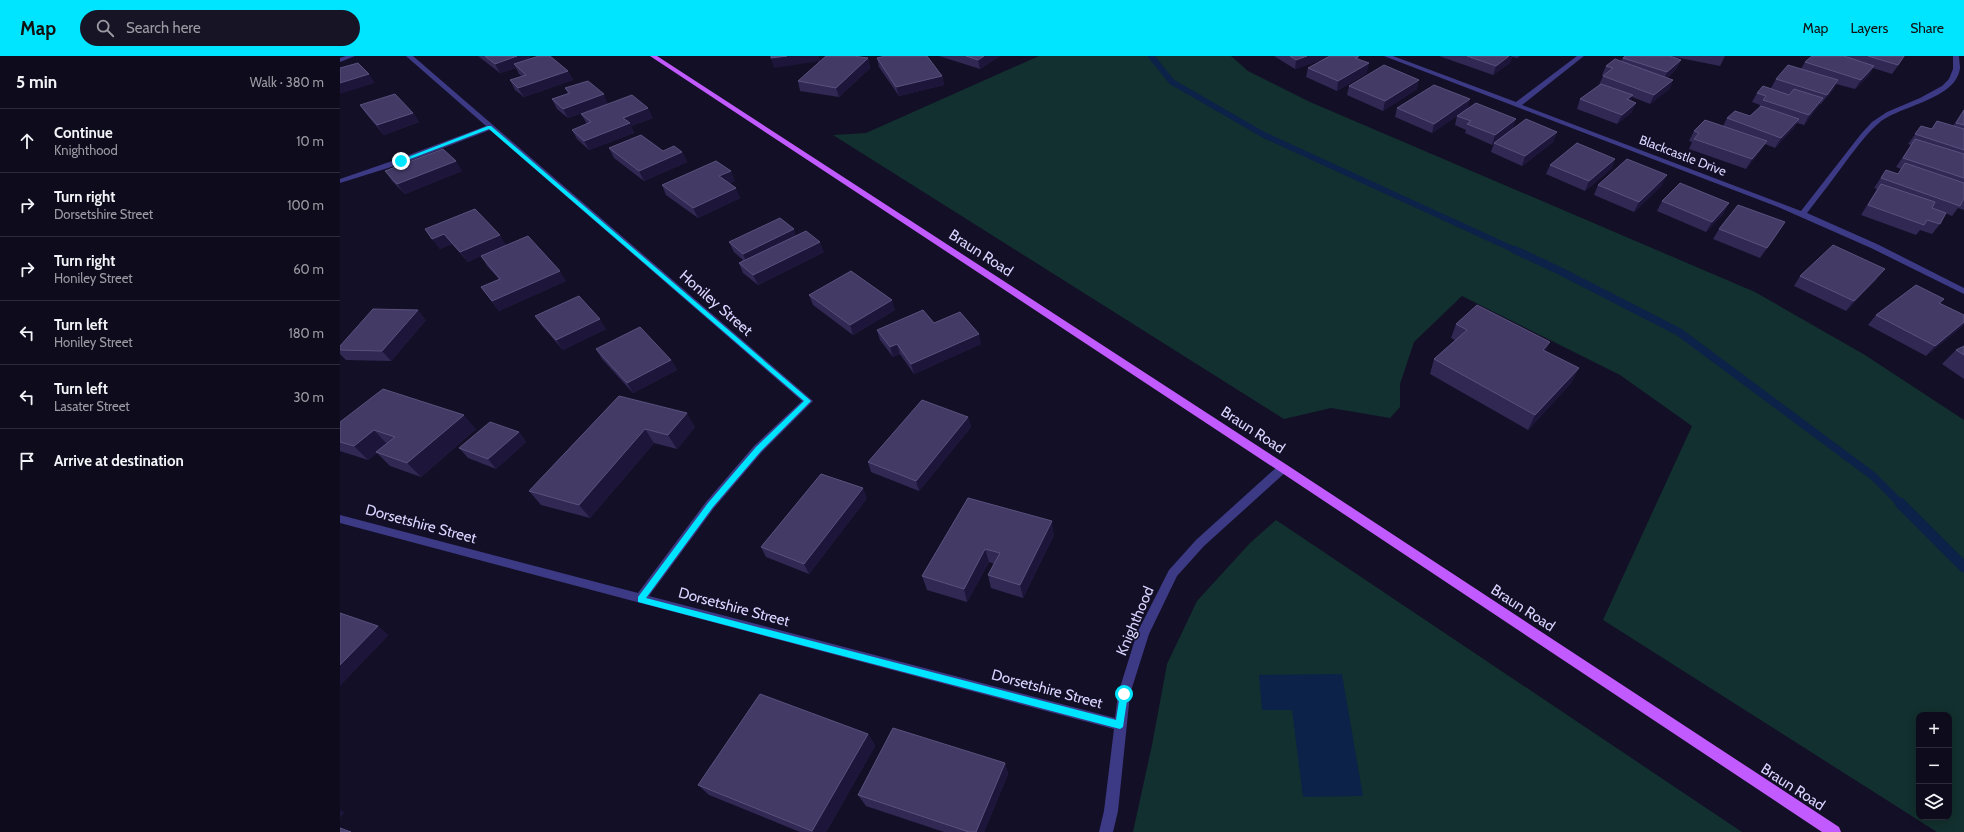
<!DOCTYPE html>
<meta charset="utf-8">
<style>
body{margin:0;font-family:Cabin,sans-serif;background:#171425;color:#f1f3f6}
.controls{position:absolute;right:12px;bottom:12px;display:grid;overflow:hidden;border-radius:8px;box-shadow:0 2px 10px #0003}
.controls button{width:36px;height:36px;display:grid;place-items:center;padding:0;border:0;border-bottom:1px solid #2e2b3b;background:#0e0b1c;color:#f1f3f6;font:20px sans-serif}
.stop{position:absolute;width:12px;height:12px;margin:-9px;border:3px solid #00e5ff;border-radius:50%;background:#fff}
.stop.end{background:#00e5ff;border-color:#fff;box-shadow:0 1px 4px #0008}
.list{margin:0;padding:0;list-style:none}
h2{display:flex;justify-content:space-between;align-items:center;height:52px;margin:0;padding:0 16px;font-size:17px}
h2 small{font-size:13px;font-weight:400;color:#9b9ba3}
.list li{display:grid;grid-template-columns:26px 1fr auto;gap:12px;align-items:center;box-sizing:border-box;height:64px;padding:0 16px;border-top:1px solid #2e2b3b}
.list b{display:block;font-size:15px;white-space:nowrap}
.list p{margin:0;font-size:13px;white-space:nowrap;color:#9b9ba3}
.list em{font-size:13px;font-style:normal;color:#9b9ba3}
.icon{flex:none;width:22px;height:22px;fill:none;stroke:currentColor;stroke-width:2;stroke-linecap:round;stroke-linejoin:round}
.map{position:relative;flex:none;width:1624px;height:776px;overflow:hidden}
header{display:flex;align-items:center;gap:24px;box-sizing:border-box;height:56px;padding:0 20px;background:#00e5ff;color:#111}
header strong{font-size:19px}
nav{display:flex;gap:22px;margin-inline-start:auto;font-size:14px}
.search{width:280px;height:36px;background:#171425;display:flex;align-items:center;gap:10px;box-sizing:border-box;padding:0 14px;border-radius:22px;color:#9b9ba3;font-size:15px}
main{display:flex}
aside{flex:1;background:#0e0b1c}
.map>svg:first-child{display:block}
.green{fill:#12302f;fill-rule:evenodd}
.water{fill:#0c2248}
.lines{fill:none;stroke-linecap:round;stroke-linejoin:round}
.stream-far2{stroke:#0c2248;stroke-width:6}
.stream-far1{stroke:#0c2248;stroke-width:8}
.stream{stroke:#0c2248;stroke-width:11}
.minor{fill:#3d3a85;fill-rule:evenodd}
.primary{fill:#c25bff;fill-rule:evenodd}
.wall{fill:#312854}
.shaded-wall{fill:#1d163a}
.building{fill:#433a66;stroke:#5a527e}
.route{fill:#00e5ff}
.labels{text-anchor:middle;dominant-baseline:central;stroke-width:3;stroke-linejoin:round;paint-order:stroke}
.far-street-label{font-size:13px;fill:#d9d4ff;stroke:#130f26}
.street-label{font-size:15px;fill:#d9d4ff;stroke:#130f26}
</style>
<header>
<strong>Map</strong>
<div class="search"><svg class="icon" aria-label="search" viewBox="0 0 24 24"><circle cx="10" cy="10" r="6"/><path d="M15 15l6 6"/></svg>Search here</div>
<nav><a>Map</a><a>Layers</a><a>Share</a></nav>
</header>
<main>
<aside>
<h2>5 min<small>Walk · 380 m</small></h2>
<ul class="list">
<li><svg class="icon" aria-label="ahead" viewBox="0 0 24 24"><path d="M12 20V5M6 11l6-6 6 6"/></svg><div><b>Continue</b><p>Knighthood</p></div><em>10 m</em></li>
<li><svg class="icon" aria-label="right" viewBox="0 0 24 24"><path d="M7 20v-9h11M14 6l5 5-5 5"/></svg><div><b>Turn right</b><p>Dorsetshire Street</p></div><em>100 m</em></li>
<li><svg class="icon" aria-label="right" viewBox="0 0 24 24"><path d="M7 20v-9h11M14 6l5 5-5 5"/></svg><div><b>Turn right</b><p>Honiley Street</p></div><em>60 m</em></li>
<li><svg class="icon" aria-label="left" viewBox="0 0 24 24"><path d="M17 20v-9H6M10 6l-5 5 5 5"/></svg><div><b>Turn left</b><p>Honiley Street</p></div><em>180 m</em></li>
<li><svg class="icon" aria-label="left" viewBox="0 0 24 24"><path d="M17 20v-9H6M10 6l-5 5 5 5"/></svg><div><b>Turn left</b><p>Lasater Street</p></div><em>30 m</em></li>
<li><svg class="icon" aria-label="arrive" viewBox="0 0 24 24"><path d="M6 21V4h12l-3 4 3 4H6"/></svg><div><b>Arrive at destination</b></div></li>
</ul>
</aside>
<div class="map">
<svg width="1624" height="776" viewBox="0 0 1624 776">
<rect width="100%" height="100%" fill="#130f26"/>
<!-- green -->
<g class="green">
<path d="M699,0H891L908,15L970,46L1415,236L1525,299L1624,364V776H1597L1263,564L1352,370L1280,319L1122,240L1074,286L1060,328V351L1050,362L991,352L944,363L493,79L526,77ZM1579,659H1609V761H1579Z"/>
<path d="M936,464L1402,776H793L812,689L827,608L857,545L910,487Z"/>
</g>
<!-- water -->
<path class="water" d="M1002,618L1023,740L963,741L952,654H922L919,619Z"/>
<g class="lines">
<!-- stream-far2 -->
<path class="stream-far2" d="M811,0L832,26L924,79L1177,195"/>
<!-- stream-far1 -->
<path class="stream-far1" d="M1175,194L1220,215L1339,276L1533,420L1561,448"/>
<!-- stream -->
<path class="stream" d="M1560,447L1624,511"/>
<!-- minor -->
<g class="minor">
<path d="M6,0H15L0,6V2Z"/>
<path d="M66,0H73L473,345L422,396L374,452L309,540L775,662L778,638L797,577L829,514L856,484L939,409H947L948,412L947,415L864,490L837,520L809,578L790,638L778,755L773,776H759L764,755L774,673L0,467V459L298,537L366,446L414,390L462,345L150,74L64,107L0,127V123L58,103L146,70Z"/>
<path d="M1044,0H1053L1176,46L1237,0H1244L1182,49L1461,155L1521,78L1532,66L1547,56L1580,42L1602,30L1609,23L1613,13V0H1619C1619,4 1620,8 1620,12C1616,44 1560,49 1539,67C1527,77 1517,91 1507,104C1494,122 1480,140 1467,157L1537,188L1624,232V238L1531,192L1438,151Z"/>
</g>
<!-- primary -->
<path class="primary" d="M310,0H317L947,409L1499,771L1501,776H1482L939,415Z"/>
</g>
<!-- wall -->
<g class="wall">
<path d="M138,0H189L191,3L228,15L233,24L184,41L175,34L170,24L182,20L179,18L176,12L160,17Z"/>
<path d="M599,0H660L640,13Z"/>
<path d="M934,0H1019L1018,3L1027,17L997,35L966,21L968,12L984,3L955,13Z"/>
<path d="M1099,0H1180L1177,2L1172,1L1170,7L1153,19Z"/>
<path d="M1330,0H1385L1380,10Z"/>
<path d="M1472,0H1565L1552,18L1533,12L1529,19L1515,33L1496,28L1493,34L1481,48H1480L1477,52L1464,69L1457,67L1453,73L1435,92L1425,88L1421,94L1406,113L1349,93L1352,86L1349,85L1354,75L1383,70L1387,62L1410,60L1419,52L1420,49L1412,46L1417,37L1431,32L1436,23L1461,13L1465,6Z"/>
<path d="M528,2L530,12L499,41L460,35L458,25Z"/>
<path d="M537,2L602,20L604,29L559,40L539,11Z"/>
<path d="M1283,2L1341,4L1336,13L1327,22L1333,24L1329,33L1310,48L1292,41L1290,44L1292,56L1277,68L1237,53L1240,43L1259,29L1263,20L1262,19L1266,10L1281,5Z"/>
<path d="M1009,30L1077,33L1043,55L1007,39Z"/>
<path d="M225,32L268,48L228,62L217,53L212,43L228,38Z"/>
<path d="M20,49L73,57L79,66L44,79L27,59Z"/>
<path d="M1057,52H1128L1173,73L1217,76L1213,86L1182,110L1151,96L1154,87L1152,89L1125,77L1126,74L1115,69L1117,60L1092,77L1055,61Z"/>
<path d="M1624,53V154L1618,152L1612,160L1605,157L1600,168L1592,178L1580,174L1576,179L1521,159L1537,133L1534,132L1546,114L1558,118L1561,113L1556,111L1571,89L1568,88L1581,70L1591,73L1597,65L1613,70Z"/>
<path d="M241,58L313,62L291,70L294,77L249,94L237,83L232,74L247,68Z"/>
<path d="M269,92L342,96L347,106L304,125L274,102Z"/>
<path d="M1275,103L1271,113L1245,135L1206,118L1210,109Z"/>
<path d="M45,115H122L65,138L52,125Z"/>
<path d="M395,125L390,127L400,142L358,162L326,139L322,129Z"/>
<path d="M1258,129H1322L1294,156L1254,139Z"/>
<path d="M1322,145L1384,157L1366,176L1317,155Z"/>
<path d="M85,173L166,189L226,225L159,255L141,231L159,223L147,210L141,200L128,206L112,188L100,193Z"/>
<path d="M1379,173L1439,176L1420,202L1373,183Z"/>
<path d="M456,179L484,196L418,229L403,217L399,207L403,204L394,196L389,186Z"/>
<path d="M1460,220L1537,223L1506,255L1454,230Z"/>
<path d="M469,239L555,254L513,279L473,249Z"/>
<path d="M1604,243L1600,247L1624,259V268L1620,272L1586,300L1528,269L1536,259Z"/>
<path d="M195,260L266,273L223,294L202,270Z"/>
<path d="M86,264L51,305L6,304L0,298V290Z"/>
<path d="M594,267L641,288L574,318L560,298L553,301L540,284L537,274Z"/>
<path d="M1116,268L1206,296L1239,312L1231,327L1188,374L1090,318L1094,303L1115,284L1111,282Z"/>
<path d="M1624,290V323L1602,308L1616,294Z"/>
<path d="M256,293L331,304L337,314L293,337L262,303Z"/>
<path d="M279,340L355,371L337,393L314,387L250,462L201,449L189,435Z"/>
<path d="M628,361L631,371L579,435L531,416L528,406Z"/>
<path d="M0,366L136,373L81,421L50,410L37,397L28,404L0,395Z"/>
<path d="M179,376L186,386L156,413L128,402L119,392Z"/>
<path d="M527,442L469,518L426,501L421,491Z"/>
<path d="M628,442L714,479L683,542L651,532L648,519L654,508L649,506L627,546L587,534L582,520Z"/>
<path d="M528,678L535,690L486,776H460L369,739L358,729Z"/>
<path d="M665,707L668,718L644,776H604L526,750L518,739Z"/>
</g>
<!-- shaded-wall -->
<g class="shaded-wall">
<path d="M177,0H189L192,6L174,8L176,12L160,17L155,8Z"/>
<path d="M447,0H479L480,5L434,12L431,2Z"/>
<path d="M644,0H660L640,13L638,4Z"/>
<path d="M967,0H989V2L955,13L956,4Z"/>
<path d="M1169,0H1172L1170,7L1153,19L1156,10Z"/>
<path d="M528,2L530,12L499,41L496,32Z"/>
<path d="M1341,4L1336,13L1323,26L1327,16Z"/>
<path d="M1029,7L1027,17L997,35L998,25Z"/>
<path d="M1534,10L1529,19L1515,33L1521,24Z"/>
<path d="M228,15L233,24L184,41L178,32Z"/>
<path d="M29,18L35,27L0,38V27Z"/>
<path d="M602,20L604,29L559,40L556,31Z"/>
<path d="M1079,24L1077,33L1043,55L1045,45Z"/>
<path d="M1333,24L1329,33L1310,48L1314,39Z"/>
<path d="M1498,24L1493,34L1481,48L1487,39Z"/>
<path d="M264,38L268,48L228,62L223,53Z"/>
<path d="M1293,39L1289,49L1287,43Z"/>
<path d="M1483,42L1477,52L1464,69L1469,59Z"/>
<path d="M1130,43L1128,53L1092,77L1094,68Z"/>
<path d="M1296,47L1292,56L1277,68L1282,59Z"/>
<path d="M308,52L313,62L291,70L294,77L249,94L244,85L283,62Z"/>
<path d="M73,57L79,66L44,79L37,69Z"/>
<path d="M1176,63L1173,73L1152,89L1155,79Z"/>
<path d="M1459,63L1453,73L1435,92L1441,82Z"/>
<path d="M1217,76L1213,86L1182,110L1185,100Z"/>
<path d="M1427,85L1421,94L1406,113L1412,103Z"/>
<path d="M342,96L347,106L304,125L299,115Z"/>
<path d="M1275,103L1271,113L1245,135L1249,125Z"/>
<path d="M116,105L122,115L65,138L57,128Z"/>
<path d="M391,115L395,125L384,130L379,120Z"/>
<path d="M1327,119L1322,129L1294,156L1299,146Z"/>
<path d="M396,132L400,142L358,162L353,152Z"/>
<path d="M1389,147L1384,157L1366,176L1372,166Z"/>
<path d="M1445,166L1439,176L1420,202L1427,192Z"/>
<path d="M454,173L457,183L407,208L403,198Z"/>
<path d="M104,178L112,188L100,193L92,183Z"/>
<path d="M160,179L166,189L128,206L120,196Z"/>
<path d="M480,186L484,196L418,229L413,219Z"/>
<path d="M1545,213L1537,223L1506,255L1514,245Z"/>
<path d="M220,215L226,225L159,255L152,245Z"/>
<path d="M552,244L555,254L513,279L510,269Z"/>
<path d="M78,254L86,264L51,305L42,295Z"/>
<path d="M260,263L266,273L223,294L216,284Z"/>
<path d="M1624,266V268L1620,272L1586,300L1595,290Z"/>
<path d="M639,278L641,288L574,318L571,308Z"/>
<path d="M1210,286L1204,300L1203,294Z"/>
<path d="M557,288L560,298L553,301L550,291Z"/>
<path d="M331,304L337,314L293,337L287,327Z"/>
<path d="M1239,312L1231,327L1188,374L1195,359Z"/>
<path d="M347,357L355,371L337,393L328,379Z"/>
<path d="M124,359L136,373L81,421L67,407Z"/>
<path d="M628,361L631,371L579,435L576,425Z"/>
<path d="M305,373L314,387L250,462L239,449Z"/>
<path d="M34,374L47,388L36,396L37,397L28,404L14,390Z"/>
<path d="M179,376L186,386L156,413L148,403Z"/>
<path d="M523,432L527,442L469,518L464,508Z"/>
<path d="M712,465L714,479L683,542L680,529Z"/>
<path d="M645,493L649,506L627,546L624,533Z"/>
<path d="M38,570L49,579L0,630V609Z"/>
<path d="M528,678L535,690L486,776H474L472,775Z"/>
<path d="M665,707L668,718L644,776H636Z"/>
<path d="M0,754L5,756L0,762Z"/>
</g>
<!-- building -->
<g class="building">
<path d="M145,0H177L155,8Z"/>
<path d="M199,0H210L228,15L178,32L170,24L186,19L174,8Z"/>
<path d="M431,0H447L431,2Z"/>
<path d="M486,0H513L528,2L496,32L458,25Z"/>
<path d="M546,0H587L602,20L556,31L537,2Z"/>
<path d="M626,0H644L638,4Z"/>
<path d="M950,0H967L956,4Z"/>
<path d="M990,0H1019L1015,2L1029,7L998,25L968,12Z"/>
<path d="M1127,0H1169L1156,10Z"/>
<path d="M1285,0H1330L1341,4L1327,16L1283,2Z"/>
<path d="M1472,0H1504L1534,10L1521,24L1465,6Z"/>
<path d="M1528,0H1564L1558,9Z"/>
<path d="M1275,3L1333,24L1314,39L1263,20L1273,12L1266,10Z"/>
<path d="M18,7L29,18L0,27V12Z"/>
<path d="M1044,9L1079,24L1045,45L1009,30Z"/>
<path d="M1448,9L1498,24L1487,39L1436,23Z"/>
<path d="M248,25L264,38L223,53L212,43L230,37L225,32Z"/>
<path d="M1261,28L1293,39L1287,43L1296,47L1282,59L1240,43Z"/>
<path d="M1094,29L1130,43L1094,68L1057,52Z"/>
<path d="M1423,30L1449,39L1454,33L1483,42L1469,59L1423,44L1426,40L1417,37Z"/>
<path d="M55,38L73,57L37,69L20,49Z"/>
<path d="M292,39L308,52L283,62L290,67L244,85L232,74L251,66L241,58Z"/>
<path d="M1136,47L1176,63L1155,79L1127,68L1131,65L1117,60Z"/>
<path d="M1421,50L1459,63L1441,82L1387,62L1395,55L1410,60Z"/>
<path d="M1624,54V69L1616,67Z"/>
<path d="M1186,63L1217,76L1185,100L1154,87Z"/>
<path d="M1365,64L1427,85L1412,103L1354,83L1359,77L1354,75Z"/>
<path d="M1597,65L1624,73V94L1575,78L1581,70L1592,73Z"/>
<path d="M301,79L323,95L334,90L342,96L299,115L269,92Z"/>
<path d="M1575,83L1624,98V122L1563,102Z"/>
<path d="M1237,87L1275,103L1249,125L1210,109Z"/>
<path d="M103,93L116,105L57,128L45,115Z"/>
<path d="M1287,103L1327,119L1299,146L1258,129Z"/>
<path d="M376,105L391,115L379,120L396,132L353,152L322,129Z"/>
<path d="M1565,107L1624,127V142L1620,150L1541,122L1546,114L1558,118Z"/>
<path d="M1340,127L1389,147L1372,166L1322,145Z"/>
<path d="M1541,128L1595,146L1592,152L1606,157L1600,168L1587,164L1584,169L1528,149Z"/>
<path d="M1398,149L1445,166L1427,192L1379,173Z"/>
<path d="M135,153L160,179L120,196L104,178L92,183L85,173Z"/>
<path d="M440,162L454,173L403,198L389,186Z"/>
<path d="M466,175L480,186L413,219L399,207Z"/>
<path d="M188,180L220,215L152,245L141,231L160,223L141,200Z"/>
<path d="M1493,189L1545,213L1514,245L1460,220Z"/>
<path d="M511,215L552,244L510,269L469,239Z"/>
<path d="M1576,229L1604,243L1599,247L1624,259V266L1595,290L1536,259Z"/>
<path d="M239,240L260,263L216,284L195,260Z"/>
<path d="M1137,249L1210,286L1203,294L1239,312L1195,359L1094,303L1127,274L1116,268Z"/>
<path d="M33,253L78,254L42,295L0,294V290Z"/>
<path d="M583,254L594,267L620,256L639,278L571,308L557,288L550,291L537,274Z"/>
<path d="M300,271L331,304L287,327L256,293Z"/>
<path d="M1624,290V299L1616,294Z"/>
<path d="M43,333L124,359L67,407L36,396L55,381L34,374L14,390L0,386V366Z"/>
<path d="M279,340L347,357L328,379L305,373L239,449L189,435Z"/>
<path d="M582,344L628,361L576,425L528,406Z"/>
<path d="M150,366L179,376L148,403L119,392Z"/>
<path d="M481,418L523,432L464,508L421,491Z"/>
<path d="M628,442L712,465L680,529L648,519L660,497L645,493L624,533L582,520Z"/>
<path d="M0,557L38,570L0,609Z"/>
<path d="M420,638L528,678L472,775L358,729Z"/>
<path d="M553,672L665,707L636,776H629L518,739Z"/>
<path d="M0,772L11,776H0Z"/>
</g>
<!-- route -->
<path class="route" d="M148,70H151L471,345L421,395L373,451L306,542L776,664L780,638L784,634L788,638L783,671L780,673L298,546V541L368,447L416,391L464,345L149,73L62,106L58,105Z"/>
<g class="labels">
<!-- far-street labels -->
<g class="far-street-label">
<text transform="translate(1343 99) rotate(21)">Blackcastle Drive</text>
</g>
<!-- street labels -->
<g class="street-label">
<text transform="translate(641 197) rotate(33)">Braun Road</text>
<text transform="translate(376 247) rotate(41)">Honiley Street</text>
<text transform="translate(913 374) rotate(33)">Braun Road</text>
<text transform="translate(81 468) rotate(15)">Dorsetshire Street</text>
<text transform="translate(394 551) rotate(15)">Dorsetshire Street</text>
<text transform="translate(1183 552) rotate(33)">Braun Road</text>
<text transform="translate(795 565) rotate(-67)">Knighthood</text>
<text transform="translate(707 633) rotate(15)">Dorsetshire Street</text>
<text transform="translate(1453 731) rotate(33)">Braun Road</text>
</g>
</g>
</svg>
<div class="controls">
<button>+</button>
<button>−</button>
<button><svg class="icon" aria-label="layers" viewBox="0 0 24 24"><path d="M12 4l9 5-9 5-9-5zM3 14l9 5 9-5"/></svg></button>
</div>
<div class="stop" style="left:784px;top:638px"></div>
<div class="stop end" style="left:61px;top:105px"></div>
</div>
</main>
